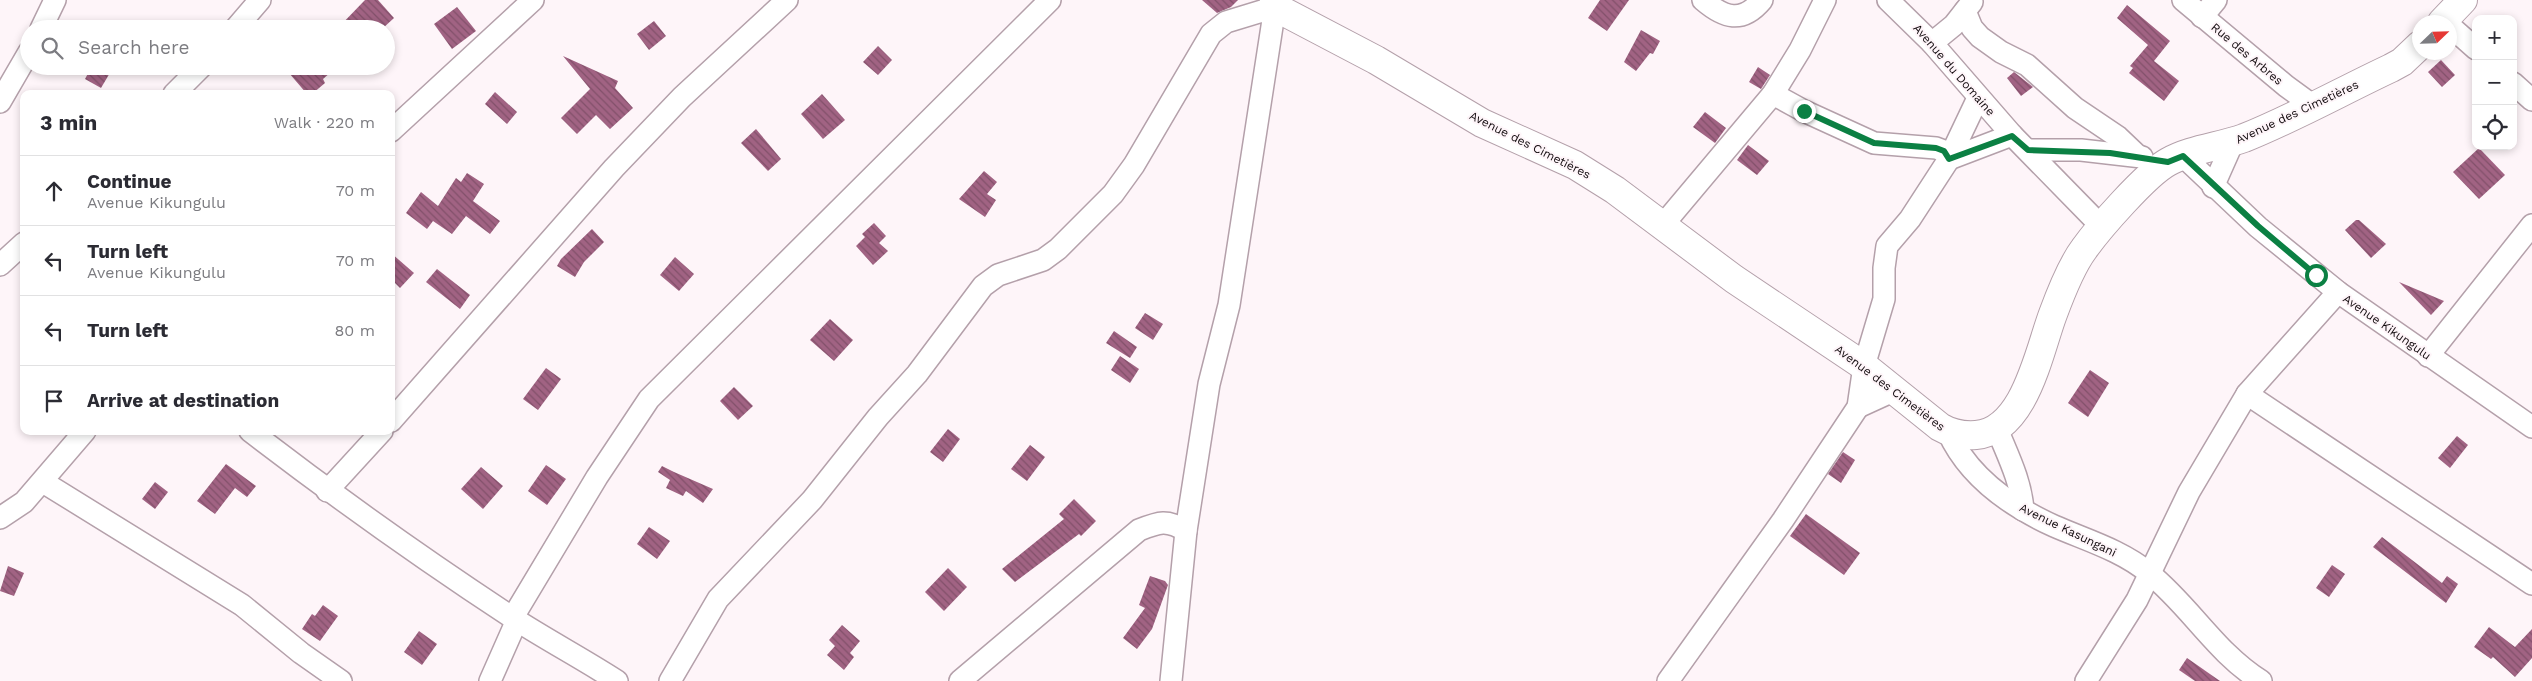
<!DOCTYPE html>
<meta charset="utf-8">
<style>
body{margin:0;font-family:"Work Sans",sans-serif;background:#f2f2f3;color:#2b2b33}
.controls{position:absolute;right:15px;top:15px;display:grid;overflow:hidden;border-radius:10px;box-shadow:0 2px 8px #0003}
.controls button{width:45px;height:45px;display:grid;place-items:center;padding:0;border:0;border-bottom:1px solid #e1e1e2;background:#fff;color:#2b2b33;font:25px sans-serif}
.compass{position:absolute;left:2412px;top:15px;width:45px;height:45px;border-radius:50%;background:#fff;box-shadow:0 2px 8px #0003;rotate:67deg}
.stop{position:absolute;width:15px;height:15px;margin:-11px;border:4px solid #0b8043;border-radius:50%;background:#fff}
.stop.end{background:#0b8043;border-color:#fff;box-shadow:0 1px 5px #0008}
.list{margin:0;padding:0;list-style:none}
h2{display:flex;justify-content:space-between;align-items:center;height:65px;margin:0;padding:0 20px;font-size:21px}
h2 small{font-size:16px;font-weight:400;color:#7c7c81}
.list li{display:grid;grid-template-columns:32px 1fr auto;gap:15px;align-items:center;box-sizing:border-box;height:70px;padding:0 20px;border-top:1px solid #e1e1e2}
.list b{display:block;font-size:19px;white-space:nowrap}
.list p{margin:0;font-size:16px;white-space:nowrap;color:#7c7c81}
.list em{font-size:16px;font-style:normal;color:#7c7c81}
.icon{flex:none;width:28px;height:28px;fill:none;stroke:currentColor;stroke-width:2;stroke-linecap:round;stroke-linejoin:round}
.map{position:relative;flex:none;width:2532px;height:681px;overflow:hidden}
.search{position:absolute;background:#fff;box-shadow:0 2px 8px #0003;left:20px;top:20px;width:375px;height:55px;display:flex;align-items:center;gap:12px;box-sizing:border-box;padding:0 18px;border-radius:28px;color:#7c7c81;font-size:19px}
.panel{position:absolute;background:#fff;box-shadow:0 2px 8px #0003;left:20px;top:90px;width:375px;height:345px;border-radius:10px}
.map>svg:first-child{display:block}
.building{fill:url(#building-back-hatch)}
.lines{fill:none;stroke-linecap:round;stroke-linejoin:round}
.street-casing{stroke:#b4a0aa;stroke-width:24}
.secondary-casing{stroke:#b4a0aa;stroke-width:30}
.street{stroke:#fff;stroke-width:21}
.secondary{stroke:#fff;stroke-width:28}
.route{stroke:#0b8043;stroke-width:6}
.labels{text-anchor:middle;dominant-baseline:central;stroke-width:4;stroke-linejoin:round;paint-order:stroke}
.street-label{font-size:12px;fill:#110a0d;stroke:#fef5f9}
</style>
<div class="map">
<svg width="2532" height="681" viewBox="0 0 2532 681">
<defs>
<pattern id="building-back-hatch" width="6" height="6" patternUnits="userSpaceOnUse" patternTransform="scale(1.25)"><rect width="6" height="6" fill="#a16383"/><path d="M-1 5l2 2M0 0l6 6M5-1l2 2" fill="none" stroke="#82506a"/></pattern>
</defs>
<rect width="100%" height="100%" fill="#fef5f9"/>
<!-- building -->
<g class="building">
<path d="M365,0H378L394,18L382,29H337Z"/>
<path d="M1202,0H1238L1231,7L1217,13Z"/>
<path d="M1600,0H1629L1607,31L1588,18Z"/>
<path d="M2127,5L2170,41L2154,61L2179,81L2164,101L2129,73L2133,68L2130,66L2148,45L2117,18Z"/>
<path d="M457,7L476,31L452,49L434,24Z"/>
<path d="M654,21L666,36L649,50L637,34Z"/>
<path d="M1641,30L1660,41L1653,54L1650,53L1636,71L1624,62Z"/>
<path d="M878,46L892,60L878,75L863,62Z"/>
<path d="M563,56L618,81L615,88L633,108L610,129L596,115L577,134L561,118L590,89Z"/>
<path d="M2441,60L2455,75L2442,87L2428,72Z"/>
<path d="M92,66H114L101,88L85,79Z"/>
<path d="M283,66H338L323,79L325,83L312,94H307Z"/>
<path d="M1758,67L1770,75L1761,89L1749,82Z"/>
<path d="M2014,72L2033,87L2021,96L2007,78Z"/>
<path d="M495,92L517,112L507,124L485,104Z"/>
<path d="M822,94L845,120L823,139L801,114Z"/>
<path d="M1705,112L1726,128L1715,143L1693,127Z"/>
<path d="M756,129L781,159L768,171L741,143Z"/>
<path d="M1748,145L1769,161L1757,175L1737,160Z"/>
<path d="M2479,148L2505,175L2479,199L2453,172Z"/>
<path d="M984,171L997,182L987,194L996,200L985,217L959,199Z"/>
<path d="M467,173L484,184L473,201L500,221L490,234L466,216L452,234L433,221L427,229L406,213L421,192L438,206L456,178L461,182Z"/>
<path d="M2356,220H2359L2386,244L2371,258L2345,230Z"/>
<path d="M874,223L886,236L879,243L888,251L873,265L856,246L865,237L862,234Z"/>
<path d="M592,229L604,242L584,262L575,277L557,266L561,259Z"/>
<path d="M391,253L414,273L400,288L391,279Z"/>
<path d="M675,257L694,274L679,291L660,275Z"/>
<path d="M437,269L470,295L460,309L426,282Z"/>
<path d="M2399,282L2444,301L2431,315Z"/>
<path d="M1145,313L1163,324L1153,340L1135,328Z"/>
<path d="M830,319L853,340L834,361L810,340Z"/>
<path d="M1114,331L1137,347L1130,358L1106,343Z"/>
<path d="M1120,356L1139,369L1130,383L1111,370Z"/>
<path d="M546,368L561,379L538,410L523,399Z"/>
<path d="M2090,370L2109,383L2088,417L2068,403Z"/>
<path d="M734,387L753,406L738,420L720,401Z"/>
<path d="M948,429L960,439L943,462L930,452Z"/>
<path d="M2457,436L2468,445L2450,468L2438,458Z"/>
<path d="M1030,445L1045,457L1027,481L1011,469Z"/>
<path d="M1843,452L1855,460L1841,483L1828,474Z"/>
<path d="M226,464L256,486L247,497L235,488L215,514L197,501Z"/>
<path d="M546,465L566,479L547,505L528,491Z"/>
<path d="M662,466L674,472L713,489L703,503L686,491L683,496L666,488L670,480L658,472Z"/>
<path d="M481,467L503,486L483,509L461,489Z"/>
<path d="M155,482L168,492L155,509L142,499Z"/>
<path d="M1074,499L1096,521L1081,536L1079,534L1015,582L1002,569L1064,519L1059,514Z"/>
<path d="M1806,514L1860,553L1844,575L1790,536Z"/>
<path d="M649,527L670,541L657,559L637,544Z"/>
<path d="M2382,537L2442,583L2447,576L2458,584L2446,603L2373,547Z"/>
<path d="M2332,565L2345,574L2329,597L2316,588Z"/>
<path d="M8,566L24,573L14,596L0,591Z"/>
<path d="M948,568L967,587L944,611L925,592Z"/>
<path d="M1150,576L1165,581L1168,585L1152,629L1137,649L1123,638L1145,608L1139,605Z"/>
<path d="M323,605L338,616L320,641L302,629L312,614L315,616Z"/>
<path d="M842,625L860,641L850,653L854,657L844,670L827,655L835,646L829,640Z"/>
<path d="M2489,627L2515,647L2532,629V658L2515,677L2493,657L2491,659L2474,647Z"/>
<path d="M419,631L437,644L422,665L404,652Z"/>
<path d="M2187,658L2220,681H2195L2179,670Z"/>
</g>
<g class="lines">
<defs>
<g id="street">
<path d="M1703,0C1724,18 1742,24 1762,0"/>
<path d="M1888,0L1932,43L2012,135L2102,227"/>
<path d="M2183,0L2286,86L2312,105"/>
<path d="M1965,11L1972,28L1980,37L2001,52L2027,65L2075,108L2118,137L2138,156"/>
<path d="M2202,17L2216,0"/>
<path d="M2450,26L2476,49"/>
<path d="M41,29L55,0"/>
<path d="M235,29L260,0"/>
<path d="M1932,43L1954,25L1972,2"/>
<path d="M2513,83L2532,100"/>
<path d="M174,94L202,66"/>
<path d="M1773,94L1804,111L1874,143L1936,148L1944,151L1949,159"/>
<path d="M0,102L29,52"/>
<path d="M391,131L533,0"/>
<path d="M2028,150H2081L2142,157"/>
<path d="M2183,156L2258,227L2338,292L2532,427"/>
<path d="M1949,159L2012,135"/>
<path d="M2213,187L2233,142"/>
<path d="M1662,226L1773,94L1800,50L1825,0"/>
<path d="M0,265L24,243"/>
<path d="M2428,356L2532,225"/>
<path d="M2247,394L2532,584"/>
<path d="M1858,407L1893,391"/>
<path d="M391,421L614,168L682,97L787,0"/>
<path d="M1997,429C2008,456 2021,481 2023,510"/>
<path d="M250,431C336,497 423,559 513,618C547,640 583,659 617,681"/>
<path d="M1948,432C1968,476 2010,506 2054,526C2086,540 2121,550 2149,573C2190,606 2216,653 2261,681"/>
<path d="M43,482L242,605L301,653L341,681"/>
<path d="M327,491L382,431"/>
<path d="M0,518L24,502L85,431"/>
<path d="M513,617L597,477L649,399L1050,0"/>
<path d="M490,681L517,620"/>
<path d="M670,681L718,599L812,500L878,417L917,374L983,286L998,275L1043,260L1058,249L1113,194L1134,165L1211,34L1226,22L1275,7L1229,305L1209,384L1186,531L1171,681"/>
<path d="M960,681L1139,530C1159,522 1167,519 1186,531"/>
<path d="M1668,681L1783,520L1858,407L1864,366L1884,299V268L1887,246L1910,219L1949,159L1978,98"/>
<path d="M2086,681L2137,600L2189,492L2247,394L2338,292"/>
</g>
<g id="secondary">
<path d="M1274,0L1275,7L1376,60L1482,123L1575,165L1615,190L1734,279L1864,366L1940,427C1952,434 1963,436 1976,435C2025,431 2039,351 2053,314C2060,295 2072,265 2084,249C2099,228 2146,174 2168,162C2191,149 2219,147 2244,138C2294,118 2342,91 2391,68L2402,62L2420,45"/>
<path d="M2442,22L2463,0"/>
</g>
</defs>
<!-- street casing -->
<use href="#street" class="street-casing"/>
<!-- secondary casing -->
<use href="#secondary" class="secondary-casing"/>
<!-- street -->
<use href="#street" class="street"/>
<!-- secondary -->
<use href="#secondary" class="secondary"/>
</g>
<g class="lines">
<!-- route -->
<path class="route" d="M1804,111L1874,143L1936,148L1944,151L1949,159L2012,136L2028,150L2110,153L2168,162L2183,156L2258,226L2316,275"/>
</g>
<g class="labels">
<!-- street labels -->
<g class="street-label">
<text transform="translate(2247 54) rotate(40)">Rue des Arbres</text>
<text transform="translate(1954 70) rotate(49)">Avenue du Domaine</text>
<text transform="translate(2297 112) rotate(-25)">Avenue des Cimetières</text>
<text transform="translate(1530 145) rotate(27)">Avenue des Cimetières</text>
<text transform="translate(2387 327) rotate(35)">Avenue Kikungulu</text>
<text transform="translate(1890 388) rotate(37)">Avenue des Cimetières</text>
<text transform="translate(2068 530) rotate(26)">Avenue Kasungani</text>
</g>
</g>
</svg>
<div class="controls">
<button>+</button>
<button>−</button>
<button><svg class="icon" aria-label="locate" viewBox="0 0 24 24"><circle cx="12" cy="12" r="6"/><path d="M12 2v4M12 18v4M2 12h4M18 12h4"/></svg></button>
</div>
<svg class="compass" viewBox="-18 -18 36 36"><path d="M0-13l5 13h-10z" fill="#e53935"/><path d="M0 13l5-13h-10z" fill="#7c7c81"/></svg>
<div class="stop" style="left:2316px;top:275px"></div>
<div class="stop end" style="left:1804px;top:111px"></div>
<div class="search"><svg class="icon" aria-label="search" viewBox="0 0 24 24"><circle cx="10" cy="10" r="6"/><path d="M15 15l6 6"/></svg>Search here</div>
<section class="panel">
<h2>3 min<small>Walk · 220 m</small></h2>
<ul class="list">
<li><svg class="icon" aria-label="ahead" viewBox="0 0 24 24"><path d="M12 20V5M6 11l6-6 6 6"/></svg><div><b>Continue</b><p>Avenue Kikungulu</p></div><em>70 m</em></li>
<li><svg class="icon" aria-label="left" viewBox="0 0 24 24"><path d="M17 20v-9H6M10 6l-5 5 5 5"/></svg><div><b>Turn left</b><p>Avenue Kikungulu</p></div><em>70 m</em></li>
<li><svg class="icon" aria-label="left" viewBox="0 0 24 24"><path d="M17 20v-9H6M10 6l-5 5 5 5"/></svg><div><b>Turn left</b></div><em>80 m</em></li>
<li><svg class="icon" aria-label="arrive" viewBox="0 0 24 24"><path d="M6 21V4h12l-3 4 3 4H6"/></svg><div><b>Arrive at destination</b></div></li>
</ul>
</section>
</div>
